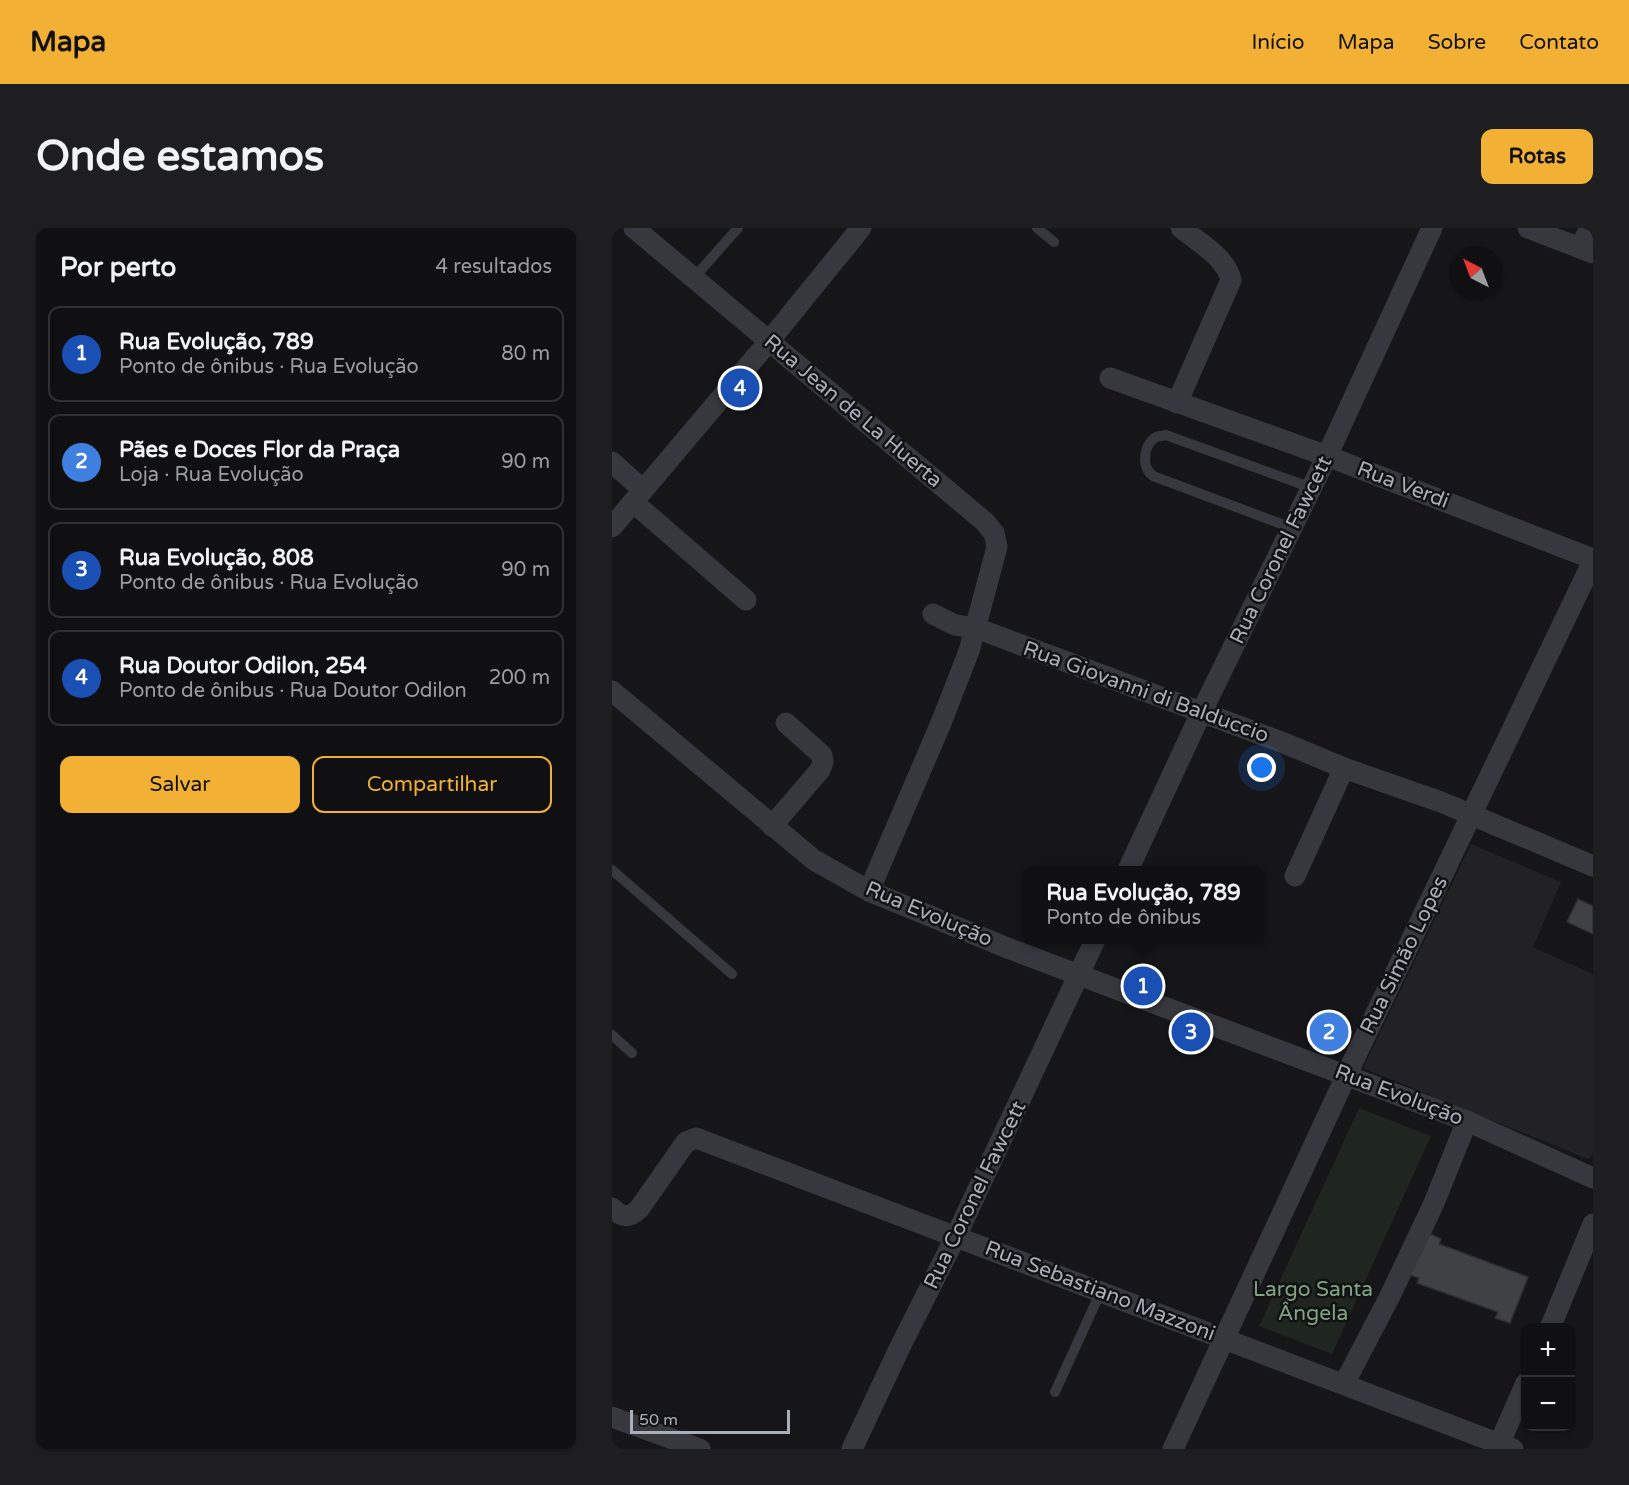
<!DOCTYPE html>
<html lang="pt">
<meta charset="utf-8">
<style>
body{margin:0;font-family:"Varela Round",sans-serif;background:#1e1e20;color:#f1f3f6}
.controls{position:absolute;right:18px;bottom:18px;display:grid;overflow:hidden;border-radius:12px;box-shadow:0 2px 4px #0004}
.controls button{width:54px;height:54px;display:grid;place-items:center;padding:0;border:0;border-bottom:2px solid #303032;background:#101012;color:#f1f3f6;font:30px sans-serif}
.compass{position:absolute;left:837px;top:18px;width:54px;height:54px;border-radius:50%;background:#101012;box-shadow:0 2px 4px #0004;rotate:318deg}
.scale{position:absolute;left:18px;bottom:15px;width:160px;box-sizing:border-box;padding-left:6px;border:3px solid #a8adb8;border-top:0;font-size:16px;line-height:21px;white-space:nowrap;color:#a8adb8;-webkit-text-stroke:4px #111113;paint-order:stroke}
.you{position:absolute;left:650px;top:540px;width:21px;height:21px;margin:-15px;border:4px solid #fff;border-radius:50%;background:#1a73e8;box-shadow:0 0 0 9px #1a73e833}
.badge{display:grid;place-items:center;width:39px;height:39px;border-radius:50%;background:#f2b134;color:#fff;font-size:20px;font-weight:700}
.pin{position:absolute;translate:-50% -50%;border:3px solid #fff;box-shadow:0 2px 6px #0006}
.popup{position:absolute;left:410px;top:638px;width:243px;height:78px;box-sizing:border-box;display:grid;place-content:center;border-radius:12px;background:#101012;filter:drop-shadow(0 2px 4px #0005);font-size:20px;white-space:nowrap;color:#9c9d9f}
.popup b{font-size:22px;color:#f1f3f6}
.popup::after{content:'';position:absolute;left:50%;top:100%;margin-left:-12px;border:12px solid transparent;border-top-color:#101012}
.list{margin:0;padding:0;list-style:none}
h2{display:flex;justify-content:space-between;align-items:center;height:78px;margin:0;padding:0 24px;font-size:26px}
h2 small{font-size:20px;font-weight:400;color:#9c9d9f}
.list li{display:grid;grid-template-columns:39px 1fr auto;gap:18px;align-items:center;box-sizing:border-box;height:96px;margin:0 12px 12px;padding:0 12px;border:2px solid #303032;border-radius:12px}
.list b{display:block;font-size:22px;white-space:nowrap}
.list p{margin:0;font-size:20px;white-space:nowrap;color:#9c9d9f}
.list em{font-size:20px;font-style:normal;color:#9c9d9f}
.actions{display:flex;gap:12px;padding:18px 24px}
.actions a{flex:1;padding:14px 0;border:2px solid #f2b134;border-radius:12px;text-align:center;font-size:21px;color:#f2b134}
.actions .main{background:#f2b134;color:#111}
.map{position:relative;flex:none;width:981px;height:1221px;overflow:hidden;border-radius:12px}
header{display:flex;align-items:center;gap:36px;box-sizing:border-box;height:84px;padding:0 30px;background:#f2b134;color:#111}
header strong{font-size:28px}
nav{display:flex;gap:33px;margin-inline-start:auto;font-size:21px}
.intro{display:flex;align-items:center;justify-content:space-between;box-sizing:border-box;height:144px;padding:0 36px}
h1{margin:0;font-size:42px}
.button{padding:15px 27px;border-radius:12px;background:#f2b134;color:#111;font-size:21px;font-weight:700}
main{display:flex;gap:36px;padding:0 36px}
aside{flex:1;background:#101012;border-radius:12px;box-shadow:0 2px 4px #0004}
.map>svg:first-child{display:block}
.built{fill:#222225}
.green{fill:#1e261f}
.building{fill:#404145;stroke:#303034;stroke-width:1.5}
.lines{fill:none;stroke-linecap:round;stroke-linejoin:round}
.lane{stroke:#37383d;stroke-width:10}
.street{stroke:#37383d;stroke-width:21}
.labels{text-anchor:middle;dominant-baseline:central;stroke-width:5;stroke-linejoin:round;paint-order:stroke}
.street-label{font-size:21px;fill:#a8adb8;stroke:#111113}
.park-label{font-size:21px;fill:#7fa381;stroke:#111113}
</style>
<header>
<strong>Mapa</strong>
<nav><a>Início</a><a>Mapa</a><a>Sobre</a><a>Contato</a></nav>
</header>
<div class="intro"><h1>Onde estamos</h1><a class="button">Rotas</a></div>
<main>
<aside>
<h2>Por perto<small>4 resultados</small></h2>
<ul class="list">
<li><span class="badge" style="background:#1a4fb4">1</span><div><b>Rua Evolução, 789</b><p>Ponto de ônibus · Rua Evolução</p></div><em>80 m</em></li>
<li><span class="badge" style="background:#3f7fe0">2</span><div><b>Pães e Doces Flor da Praça</b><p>Loja · Rua Evolução</p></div><em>90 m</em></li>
<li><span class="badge" style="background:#1a4fb4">3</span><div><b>Rua Evolução, 808</b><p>Ponto de ônibus · Rua Evolução</p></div><em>90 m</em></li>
<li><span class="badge" style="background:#1a4fb4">4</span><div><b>Rua Doutor Odilon, 254</b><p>Ponto de ônibus · Rua Doutor Odilon</p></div><em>200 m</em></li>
</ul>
<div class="actions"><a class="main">Salvar</a><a>Compartilhar</a></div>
</aside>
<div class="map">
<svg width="981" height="1221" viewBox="0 0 981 1221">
<rect width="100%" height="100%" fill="#161618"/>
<!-- built -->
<path class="built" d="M859,616L949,654L921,719L981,746V927L976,931L751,840Z"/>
<!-- green -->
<path class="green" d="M747,880L819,908L720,1126L647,1098Z"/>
<!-- building -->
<g class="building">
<path d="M966,671L981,678V706L955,694Z"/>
<path d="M813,1004L829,1011L827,1016L916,1049L898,1095L883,1090L886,1084L805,1055L807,1050L796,1046Z"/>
</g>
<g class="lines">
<!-- lane -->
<g class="lane">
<path d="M425,0L442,14"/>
<path d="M81,51L126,0"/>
<path d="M680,300L541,248C529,239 531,217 544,209C547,208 551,208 554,207L700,260"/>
<path d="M0,642L120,746"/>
<path d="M0,807L20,825"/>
<path d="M443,1164L489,1063"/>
</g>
<!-- street -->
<g class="street">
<path d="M22,0L373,294L382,305L385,319L357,423L329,495L257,663"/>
<path d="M916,0L981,25"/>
<path d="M968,20L978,0"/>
<path d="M498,150L715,228L981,331"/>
<path d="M565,175L619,52C614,29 586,14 569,0"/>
<path d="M0,234L31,262"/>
<path d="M21,274L134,372"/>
<path d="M0,299L158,112L249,0"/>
<path d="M321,386L343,397L364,400L672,515L732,540L829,574L981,638"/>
<path d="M0,463L202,632L257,663L398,721L855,893L981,950"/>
<path d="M160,598L208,542L211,534L210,527L174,495"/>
<path d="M516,642L589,485L715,228L820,0"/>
<path d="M683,648L732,540"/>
<path d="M0,980C10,989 16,991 27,981L74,914L84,910L901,1221"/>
<path d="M938,1100L981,996"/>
<path d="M732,1156L778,1068L822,975L855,893"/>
<path d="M0,1189L88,1221"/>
<path d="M240,1221L288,1119L344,1008L483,712"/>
<path d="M561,1221L734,848L981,333"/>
<path d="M885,1221L914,1155"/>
</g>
</g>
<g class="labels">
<!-- street labels -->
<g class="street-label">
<text transform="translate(241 183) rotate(40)">Rua Jean de La Huerta</text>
<text transform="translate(791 257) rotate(21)">Rua Verdi</text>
<text transform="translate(669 322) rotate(-64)">Rua Coronel Fawcett</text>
<text transform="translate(534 464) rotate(20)">Rua Giovanni di Balduccio</text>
<text transform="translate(317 686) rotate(23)">Rua Evolução</text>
<text transform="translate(792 727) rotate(-64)">Rua Simão Lopes</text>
<text transform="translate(787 867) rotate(21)">Rua Evolução</text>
<text transform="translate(363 967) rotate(-64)">Rua Coronel Fawcett</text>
<text transform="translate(488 1063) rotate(21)">Rua Sebastiano Mazzoni</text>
</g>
<!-- park labels -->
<g class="park-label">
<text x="701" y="1061">Largo Santa<tspan x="701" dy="24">Ângela</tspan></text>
</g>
</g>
</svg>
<div class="controls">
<button>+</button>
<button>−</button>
</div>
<svg class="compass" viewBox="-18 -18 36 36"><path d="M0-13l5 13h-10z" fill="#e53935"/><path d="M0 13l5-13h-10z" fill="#9c9d9f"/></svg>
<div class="scale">50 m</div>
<div class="you"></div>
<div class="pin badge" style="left:531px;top:758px;background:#1a4fb4">1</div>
<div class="popup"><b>Rua Evolução, 789</b>Ponto de ônibus</div>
<div class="pin badge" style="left:717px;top:804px;background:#3f7fe0">2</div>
<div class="pin badge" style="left:579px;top:804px;background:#1a4fb4">3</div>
<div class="pin badge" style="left:128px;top:160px;background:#1a4fb4">4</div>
</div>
</main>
